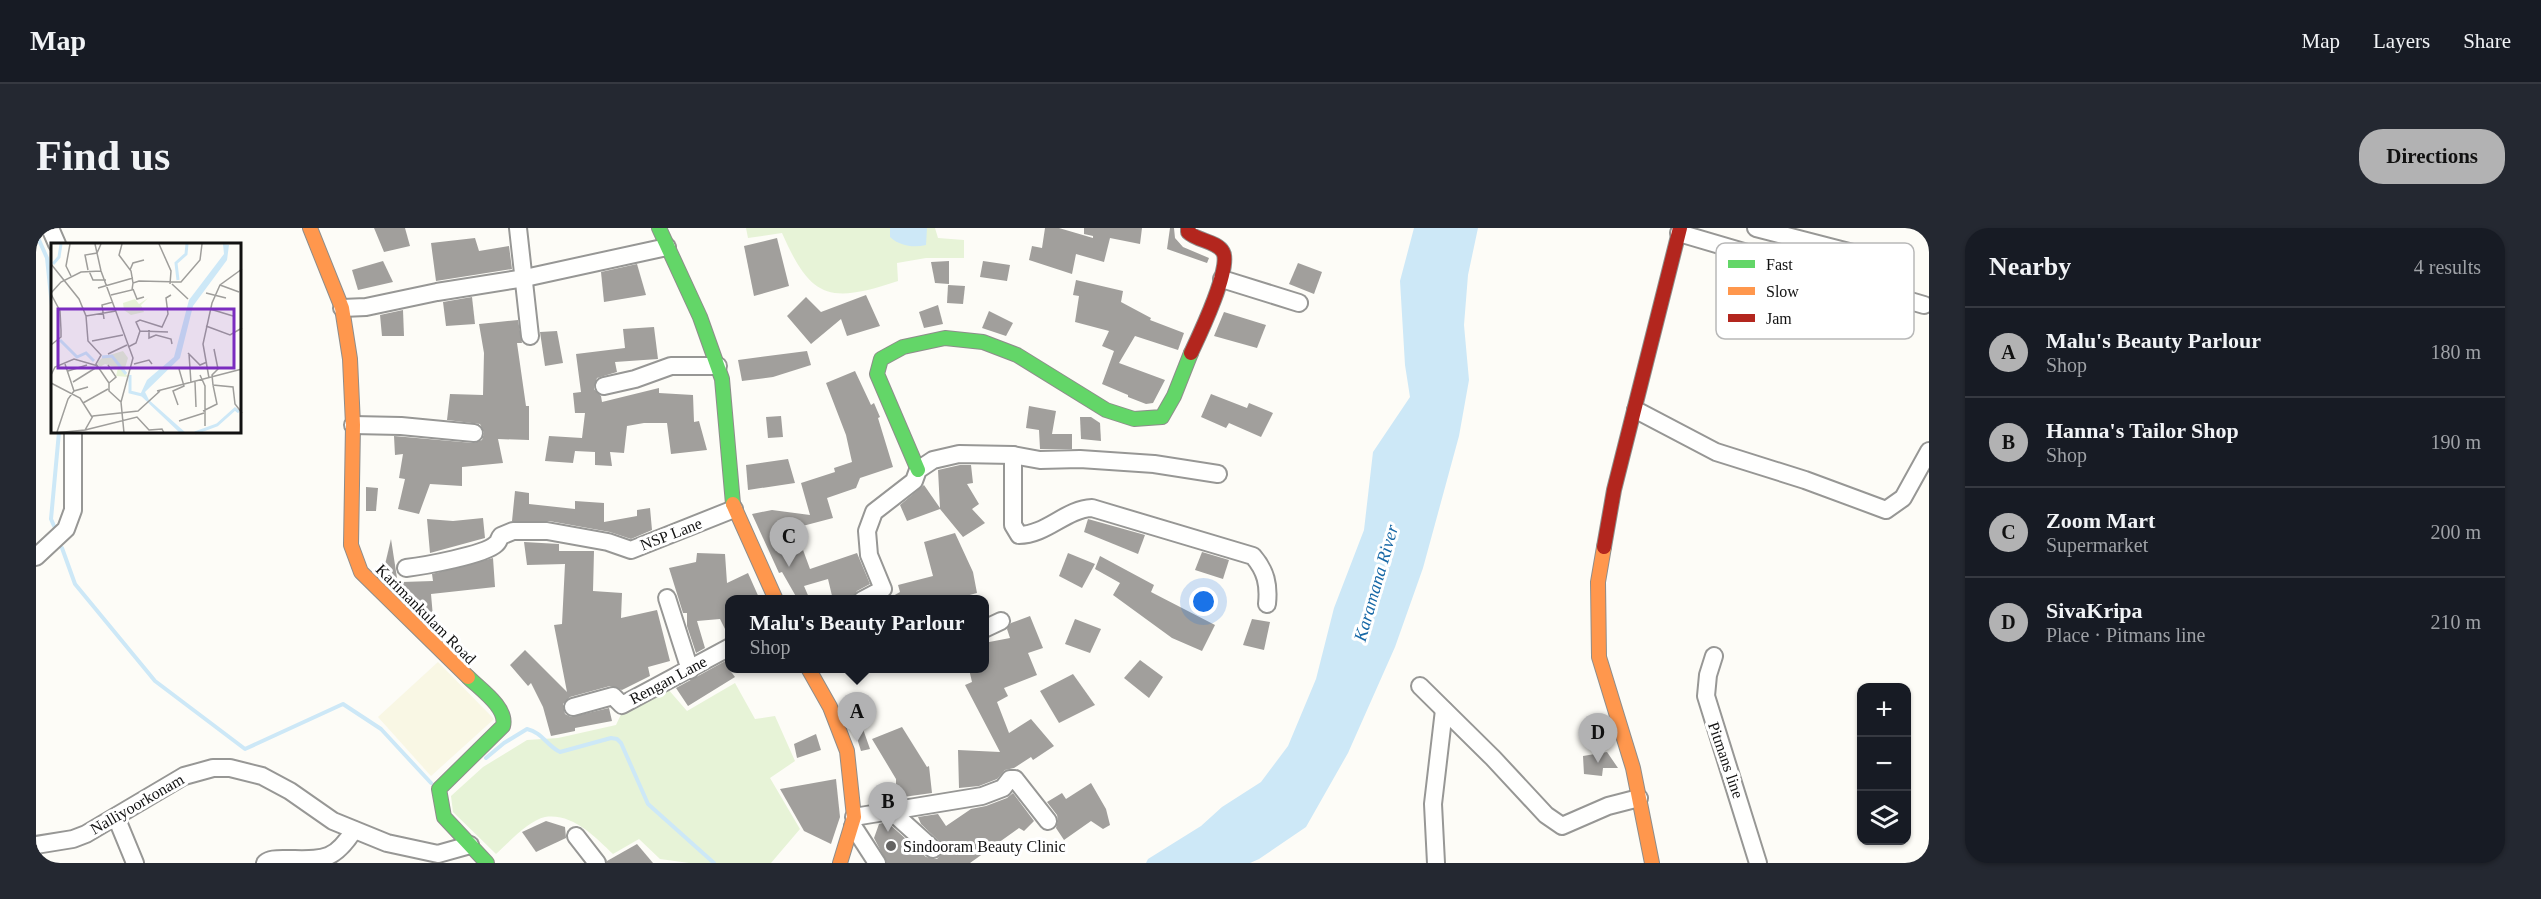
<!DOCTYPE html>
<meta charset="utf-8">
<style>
body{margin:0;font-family:Georgia,serif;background:#242831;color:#f1f3f6}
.controls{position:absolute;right:18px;bottom:18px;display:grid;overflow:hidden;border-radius:12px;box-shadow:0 2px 4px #0004}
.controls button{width:54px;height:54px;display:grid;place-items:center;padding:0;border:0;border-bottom:2px solid #363941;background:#171b24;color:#f1f3f6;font:30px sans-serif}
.you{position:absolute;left:1168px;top:374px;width:21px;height:21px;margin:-15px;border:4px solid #fff;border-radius:50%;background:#1a73e8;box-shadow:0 0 0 9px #1a73e833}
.badge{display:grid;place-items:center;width:39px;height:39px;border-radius:50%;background:#b2b2b3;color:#111;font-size:20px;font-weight:700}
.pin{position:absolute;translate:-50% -50px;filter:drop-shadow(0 2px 3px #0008)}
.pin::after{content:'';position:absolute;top:32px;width:21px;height:18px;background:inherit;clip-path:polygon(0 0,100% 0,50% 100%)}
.popup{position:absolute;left:689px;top:367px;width:264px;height:78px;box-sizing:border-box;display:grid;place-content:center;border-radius:12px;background:#171b24;filter:drop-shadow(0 2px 4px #0005);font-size:20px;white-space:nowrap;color:#9ea1a6}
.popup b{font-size:22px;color:#f1f3f6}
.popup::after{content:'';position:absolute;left:50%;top:100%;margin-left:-12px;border:12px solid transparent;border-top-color:#171b24}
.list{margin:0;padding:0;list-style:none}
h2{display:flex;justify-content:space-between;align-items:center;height:78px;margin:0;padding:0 24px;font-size:26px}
h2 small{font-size:20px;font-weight:400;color:#9ea1a6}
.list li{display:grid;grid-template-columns:39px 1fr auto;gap:18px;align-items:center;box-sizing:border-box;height:90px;padding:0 24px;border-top:2px solid #363941}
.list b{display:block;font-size:22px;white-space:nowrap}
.list p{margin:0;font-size:20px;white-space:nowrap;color:#9ea1a6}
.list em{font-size:20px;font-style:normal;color:#9ea1a6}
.icon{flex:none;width:33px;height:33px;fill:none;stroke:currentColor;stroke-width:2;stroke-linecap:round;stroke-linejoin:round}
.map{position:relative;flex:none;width:1893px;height:635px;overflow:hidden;border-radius:24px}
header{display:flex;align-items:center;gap:36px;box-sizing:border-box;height:84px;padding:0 30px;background:#171b24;border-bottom:2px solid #363941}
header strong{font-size:28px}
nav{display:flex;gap:33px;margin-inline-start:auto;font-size:21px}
.intro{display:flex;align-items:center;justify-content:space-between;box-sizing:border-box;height:144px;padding:0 36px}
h1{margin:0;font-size:42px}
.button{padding:15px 27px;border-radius:24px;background:#b2b2b3;color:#111;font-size:21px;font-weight:700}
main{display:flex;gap:36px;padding:0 36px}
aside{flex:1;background:#171b24;border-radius:24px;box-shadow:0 2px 4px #0004}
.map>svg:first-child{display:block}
.farmland{fill:#f9f7e4}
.green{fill:#e7f3d7}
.water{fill:#cde8f7}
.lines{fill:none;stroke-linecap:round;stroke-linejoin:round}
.stream{stroke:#cde8f7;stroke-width:4}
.building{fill:#a19f9c}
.street-casing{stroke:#979795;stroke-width:20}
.fast-casing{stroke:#8e8d8b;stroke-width:16}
.slow-casing{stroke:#8e8d8b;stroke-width:16}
.jam-casing{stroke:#8e8d8b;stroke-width:16}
.street{stroke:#fffffe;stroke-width:16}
.fast{stroke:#63d668;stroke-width:14}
.slow{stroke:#ff974d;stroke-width:14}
.jam{stroke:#b3261e;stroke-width:14}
.poi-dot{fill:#646362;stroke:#fff;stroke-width:2}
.labels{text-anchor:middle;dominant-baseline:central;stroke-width:6;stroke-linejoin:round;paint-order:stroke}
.street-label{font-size:16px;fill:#111;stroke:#fff}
.poi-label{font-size:16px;fill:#111;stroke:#fff;text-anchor:start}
.water-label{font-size:18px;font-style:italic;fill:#1768a6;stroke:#fff}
.inset-river{fill:none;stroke:#cde8f7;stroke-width:3}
.inset-road{fill:none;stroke:#9f9e9b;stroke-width:1.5}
.view{fill:#7b2cbf;fill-opacity:0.15;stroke:#7b2cbf;stroke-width:3}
.inset-edge{fill:none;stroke:#111;stroke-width:3}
.key{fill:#fff;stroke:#b8b8b8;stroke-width:1.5}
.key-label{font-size:16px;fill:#111}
</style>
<header>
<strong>Map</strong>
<nav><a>Map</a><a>Layers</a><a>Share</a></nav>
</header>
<div class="intro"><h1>Find us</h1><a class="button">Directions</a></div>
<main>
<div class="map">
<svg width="1893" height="635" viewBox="0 0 1893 635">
<rect width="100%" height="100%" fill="#fdfcf7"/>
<!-- farmland -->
<path class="farmland" d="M402,434L458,491L395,548L342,489Z"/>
<!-- green -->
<g class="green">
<path d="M710,0H899L902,10L928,12V30H890L861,35L862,53C793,76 775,71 746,5L712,10Z"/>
<path d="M699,455L719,491L739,488L759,533L734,550L764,601L735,635H653L624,631L603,611L577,626C559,609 537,585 509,589C493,592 471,616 460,626L417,584L415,568L447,539L491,512L522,510L580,497L587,482L631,460L651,483Z"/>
</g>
<!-- water -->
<g class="water">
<path d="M854,0H891L890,17C877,20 864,18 854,9Z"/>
<path d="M1378,0H1442L1432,47L1428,97L1433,152L1423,208L1387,340L1359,419L1312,525L1270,599L1223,631L1214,635H1110L1112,631L1165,598L1186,579L1225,554L1252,518L1280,451L1298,380L1328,302L1337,224L1374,169L1369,137L1364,53Z"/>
</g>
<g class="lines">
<!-- stream -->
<g class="stream">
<path d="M3,12L11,30L16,78"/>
<path d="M18,298L15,291L23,204"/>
<path d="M26,320L39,356L119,453L209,521L307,476L345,501L395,555"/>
<path d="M450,530L468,515L491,501C506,504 511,518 524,524L575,510L581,511L585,515L612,576L678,635"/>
</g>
</g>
<!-- building -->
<g class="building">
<path d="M338,0H369L374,18L348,24Z"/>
<path d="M1009,0H1023L1057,10V8L1048,6V0H1106L1104,16L1074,10L1068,34L1040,26L1036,46L993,32L996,18L1006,20Z"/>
<path d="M1134,0H1138L1139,10L1147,19L1173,30L1171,35L1131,21Z"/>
<path d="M439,10L443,23L473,18L476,41L400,53L395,15Z"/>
<path d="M741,10L753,58L718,68L708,18Z"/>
<path d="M347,33L357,54L322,62L316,42Z"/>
<path d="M913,33V56L899,55L895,34Z"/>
<path d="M947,33L974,37L971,53L944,49Z"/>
<path d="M1262,35L1286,44L1278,66L1253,56Z"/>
<path d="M601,36L610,67L568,74L565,44Z"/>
<path d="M1040,52L1087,63L1085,74L1115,90L1114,92L1148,105L1142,122L1099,108L1083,135L1129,152L1117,175L1110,176L1092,169V167L1066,156L1078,123L1066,118L1073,103L1039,94L1043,68L1037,67Z"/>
<path d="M912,57L929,58L927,76L911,75Z"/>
<path d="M830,67L844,98L811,108L805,91L775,116L751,88L770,69L785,84Z"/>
<path d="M436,69L439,96L410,98L407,74Z"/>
<path d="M902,77L907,96L888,100L883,84Z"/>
<path d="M367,82L368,108H346L344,87Z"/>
<path d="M953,83L977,95L970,108L946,100Z"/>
<path d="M1188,84L1230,97L1221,120L1178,108Z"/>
<path d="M482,92L486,115H481L490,178H493V212L462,211L467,235L426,239V258L394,256L383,286L362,281L369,251L363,250L367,226L359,227L358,208L437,215L446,212L448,205L444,196L411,192L414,166L447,167L448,125L443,96Z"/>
<path d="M618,99L622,131L579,134L581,144L561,150L558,161L565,168L566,174L623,160V165L657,167L658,194L663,193L671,222L635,226L631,195H608L591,198L588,225L574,224L576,238L559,237V224L539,223L537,235L509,233L513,208L546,210L549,185H539L537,165L545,164L540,126L589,120L587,101Z"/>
<path d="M521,103L527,135L509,138L504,104Z"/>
<path d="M771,123L775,137L737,149L706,153L702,132Z"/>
<path d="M819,143L835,177L838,175L844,189L842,190L857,239L824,250L820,260L791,270L797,290L759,300L774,341L821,325L834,356L821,363L816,372H797L792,351L768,358L774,372H762L746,344L743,345L716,286L736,282L774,287L765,255L799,244L798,240L816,234L810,207L790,155Z"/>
<path d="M1175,166L1211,180L1213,175L1237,185L1225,209L1193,195L1190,200L1165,189Z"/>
<path d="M993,178L1020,183L1016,206H1036V221H1004L1003,202L990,200Z"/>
<path d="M745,188L747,209L732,210L730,189Z"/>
<path d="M1044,189H1055L1064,195L1065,213L1045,211Z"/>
<path d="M752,231L759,255L712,262L710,237Z"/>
<path d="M924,237H935L937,255L931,256L943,276L936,281L949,295L927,309L904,281L871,293L864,277L888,257L904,280L902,242Z"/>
<path d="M330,259L342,260L340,283H330Z"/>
<path d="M479,263L493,265V276L539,281V273L568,275V294L601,288V282L614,280L616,302L595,311L574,304L513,293H476Z"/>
<path d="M447,290L449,310L394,325L391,291L417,293Z"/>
<path d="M1052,291L1109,307L1102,326L1048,304Z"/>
<path d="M919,305L937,344L941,365L915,372H850L864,364L862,357L897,348L888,314Z"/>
<path d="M355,311L361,350L354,353L347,345Z"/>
<path d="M488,314L523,316V323H558L557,363L586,365L585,390L621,382L634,433L612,439L614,448L586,462L574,458L534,469L527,476L529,486L535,489L573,480L576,493L539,500V503L515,508L507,479L495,455L492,458L474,437L489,422L531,464L518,397L526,396L529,336L491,337Z"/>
<path d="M1166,324L1193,332L1187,351L1159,342Z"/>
<path d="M661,325L689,326L691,355L712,345L724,372H693V409L684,391L661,393L669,420L660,425L651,398V385H647L633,340L660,334Z"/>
<path d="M1032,325L1059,336L1046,360L1023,348Z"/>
<path d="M1064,328L1118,357L1115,364L1179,397L1166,423L1136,410L1077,367L1084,355L1059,341Z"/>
<path d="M457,330L459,359L395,366L397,389H391L369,367L366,354L397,353L396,346Z"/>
<path d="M994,388L1007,420L992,425L1001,447L968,460L972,468L961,474L973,505L995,491L1018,518L997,532L995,529L978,540L969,542L961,551L943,558L923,560L922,522L964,524L929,457L936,454L933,441H948V415L974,410L971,401L975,395Z"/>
<path d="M1039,391L1065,401L1054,425L1029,416Z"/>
<path d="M1216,391L1234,394L1228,422L1207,417Z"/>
<path d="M693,431V441L699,449L652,478L640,460Z"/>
<path d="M1104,432L1127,449L1113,470L1088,450Z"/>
<path d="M1037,446L1059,477L1023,495L1004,463Z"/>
<path d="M866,499L891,539L893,538L896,565L860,570V551L836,511Z"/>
<path d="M827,501L834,521L825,523L819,504Z"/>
<path d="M780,506L785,522L761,530L758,516Z"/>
<path d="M1571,524L1582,540H1567L1566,548L1548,546L1547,528Z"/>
<path d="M800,551L804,589L795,616L768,603L744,561Z"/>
<path d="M1055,555L1070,581L1074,597L1067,601L1055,593L1028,612L1020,600L1022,592L1021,587L1011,574L1026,565L1030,571Z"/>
<path d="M977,565L998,593L988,603L983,600L934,635H851L838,610L843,596L851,594L890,629L901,631L907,624V617L885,596L882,589L902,586L910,598L935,581L950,578L971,570Z"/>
<path d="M510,593L529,599L530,610L500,624L486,604Z"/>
<path d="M601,616L617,635H571V633Z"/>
</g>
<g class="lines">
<defs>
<g id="street">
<path d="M14,0L21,16"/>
<path d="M482,0L494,108"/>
<path d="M1720,0L1836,30"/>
<path d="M1643,5L1888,77"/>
<path d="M1186,51L1263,75"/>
<path d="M306,80L330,79L401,64L489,50L631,19"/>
<path d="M568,158L599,151L635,138H682"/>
<path d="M1600,182L1680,224L1769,252L1850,282L1867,270L1893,223"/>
<path d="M317,197L365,198L438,205"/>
<path d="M977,227V297L983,307C1010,307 1030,281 1056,280L1217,328C1230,343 1233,357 1231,376"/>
<path d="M0,329L30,301L37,282V204"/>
<path d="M370,340C387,338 449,327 460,316C463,314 463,310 465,308L477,303H511L572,314L595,322L698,281"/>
<path d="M631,370L654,442"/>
<path d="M826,372L847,361L833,327L831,303L838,284L878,253L882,242L897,232L923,226L977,227L1004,232L1044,231L1118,236L1182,246"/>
<path d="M948,401L965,393"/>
<path d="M1678,428L1672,447L1670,468L1722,635"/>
<path d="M1384,458L1457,530L1510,587L1526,598L1572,578L1603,570"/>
<path d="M537,479L577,468L586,477L694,419"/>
<path d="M856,584L897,621"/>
<path d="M80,589L99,635"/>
<path d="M818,589L946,568L967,560L974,551H979L1012,593"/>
<path d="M817,598L841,635"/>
<path d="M540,608L561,635"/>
<path d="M0,617L37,611L50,606L148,548L177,540H194L226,548L254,563L297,593L351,615L402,626L434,617"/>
<path d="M229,635C234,631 240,631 247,631C287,631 297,635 318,602"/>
<path d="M1400,635L1397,576L1408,482"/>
</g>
<g id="fast">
<path d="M623,0L664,89L686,151L697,276"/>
<path d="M882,242L841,146L845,131L867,119L909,110L947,114L981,127L1070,182L1098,191L1126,189L1138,168L1155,125"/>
<path d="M432,449C444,461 472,480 467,498L403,561L408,589L451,635"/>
</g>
<g id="slow">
<path d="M274,0L306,80L314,131L317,197L315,317L325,344L432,449"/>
<path d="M697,276L740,372"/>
<path d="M1568,319L1562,354L1563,429L1597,540L1616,635"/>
<path d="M772,440L794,479L811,523L818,589L804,635"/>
</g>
<g id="jam">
<path d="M1152,0V4C1161,13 1181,13 1187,24C1196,39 1163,108 1155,125"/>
<path d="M1568,319L1578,262L1644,0"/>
</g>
</defs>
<!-- street casing -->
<use href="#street" class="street-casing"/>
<!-- fast casing -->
<use href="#fast" class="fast-casing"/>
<!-- slow casing -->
<use href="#slow" class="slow-casing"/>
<!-- jam casing -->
<use href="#jam" class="jam-casing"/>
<!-- street -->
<use href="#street" class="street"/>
<!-- fast -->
<use href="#fast" class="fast"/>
<!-- slow -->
<use href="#slow" class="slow"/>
<!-- jam -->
<use href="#jam" class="jam"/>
</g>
<!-- markers -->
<circle class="poi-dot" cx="855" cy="618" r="6"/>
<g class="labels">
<!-- street labels -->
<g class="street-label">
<text transform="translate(635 306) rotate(-21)">NSP Lane</text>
<text transform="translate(390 386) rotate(45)">Karimankulam Road</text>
<text transform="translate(632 452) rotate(-28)">Rengan Lane</text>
<text transform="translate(1690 532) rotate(71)">Pitmans line</text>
<text transform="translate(101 576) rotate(-30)">Nalliyoorkonam</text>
</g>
<!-- poi labels -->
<g class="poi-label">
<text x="867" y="618">Sindooram Beauty Clinic</text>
</g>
<!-- water labels -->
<g class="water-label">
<text transform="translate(1340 355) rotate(-74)">Karamana River</text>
</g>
</g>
<!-- overview -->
<g transform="translate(15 15)">
<rect width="190" height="190" fill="#fdfcf7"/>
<path d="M97,55L90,62L93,69L80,72L73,67L72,60L84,56L88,61ZM72,108L77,115L73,128L77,134L65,133L67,125L54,121L49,124L46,120L52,114Z" fill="#e7f3d7"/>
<path d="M172,1L178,2L176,17L142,63L129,115L94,149L98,157L135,190H129L89,152L96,137L123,114L138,57L173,11Z" fill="#cde8f7"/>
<path class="inset-river" d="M2,21L8,14L10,1M127,37L125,20L135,11L136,1M9,97L26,114L35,110L43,118M51,114L61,113L75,131M79,132V149L91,152M144,190L166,182L184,166L188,169"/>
<path class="inset-road" d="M19,1L15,23L20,33M44,1L50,28L82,115L70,159L73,190M71,1L68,12L80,28L82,40M108,1L120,28L119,41M0,21L28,56L35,73L37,98L50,112L45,121L58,140V148L70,159M37,27L34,12L46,10L50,1M79,27L82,20L93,17M38,28L42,37H55M121,41L137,56M169,42L188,49M47,45L82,35M82,46L86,56L93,54M0,50L10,39L30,29L50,28M155,50L175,55M0,51L9,68L10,87V94L0,102M60,52L81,47L82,40L88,38L130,39L149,17L151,1M159,66L182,73M35,73L65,68M53,76L51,62L62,59M155,83L179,92L191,85M98,87V95L105,92L120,96L121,101M89,88L85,79L89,77L111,84L117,71L115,55L120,52M89,88L117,89M41,98L72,92M77,104L85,100L89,88M163,106L167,126L161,132L162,142L182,144L184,161L191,170M137,110L149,122L156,119M57,111L76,102M138,111L140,140M14,121L23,148M83,121L98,117L101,121M57,122L65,134L58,140M17,128L36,122M0,132L4,124L23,116L47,123M149,132L154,143V183M158,135L152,101L161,60L169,42L191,26M22,139L46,124M144,139L145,164M0,140L29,155L41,174M106,148L191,126M32,160L57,146M127,162L122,148L133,143L128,126M152,168L166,161L162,142M128,178L153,170M34,187L86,174L98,187L111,186L113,190M6,189L17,156L23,148L37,144M3,190L34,187L42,173L87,168L109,148"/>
<path class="view" d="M7,66H183V125H7Z"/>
<rect width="190" height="190" class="inset-edge"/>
</g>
<!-- legend -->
<rect x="1680" y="15" width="198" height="96" rx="9" class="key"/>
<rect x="1692" y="32" width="27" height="8" fill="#63d668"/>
<rect x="1692" y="59" width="27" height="8" fill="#ff974d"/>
<rect x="1692" y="86" width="27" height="8" fill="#b3261e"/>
<g class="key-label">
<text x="1730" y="42">Fast</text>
<text x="1730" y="69">Slow</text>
<text x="1730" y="96">Jam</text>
</g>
</svg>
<div class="controls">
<button>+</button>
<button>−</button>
<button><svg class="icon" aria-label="layers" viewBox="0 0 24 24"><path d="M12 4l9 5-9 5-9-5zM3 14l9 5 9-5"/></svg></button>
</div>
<div class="you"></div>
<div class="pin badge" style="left:821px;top:514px">A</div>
<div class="popup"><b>Malu's Beauty Parlour</b>Shop</div>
<div class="pin badge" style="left:852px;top:604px">B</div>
<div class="pin badge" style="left:753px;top:339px">C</div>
<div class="pin badge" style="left:1562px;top:535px">D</div>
</div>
<aside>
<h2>Nearby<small>4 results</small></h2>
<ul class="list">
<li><span class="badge">A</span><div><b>Malu's Beauty Parlour</b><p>Shop</p></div><em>180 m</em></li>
<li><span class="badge">B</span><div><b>Hanna's Tailor Shop</b><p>Shop</p></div><em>190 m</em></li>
<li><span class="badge">C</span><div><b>Zoom Mart</b><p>Supermarket</p></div><em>200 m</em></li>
<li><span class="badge">D</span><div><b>SivaKripa</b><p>Place · Pitmans line</p></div><em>210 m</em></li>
</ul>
</aside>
</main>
